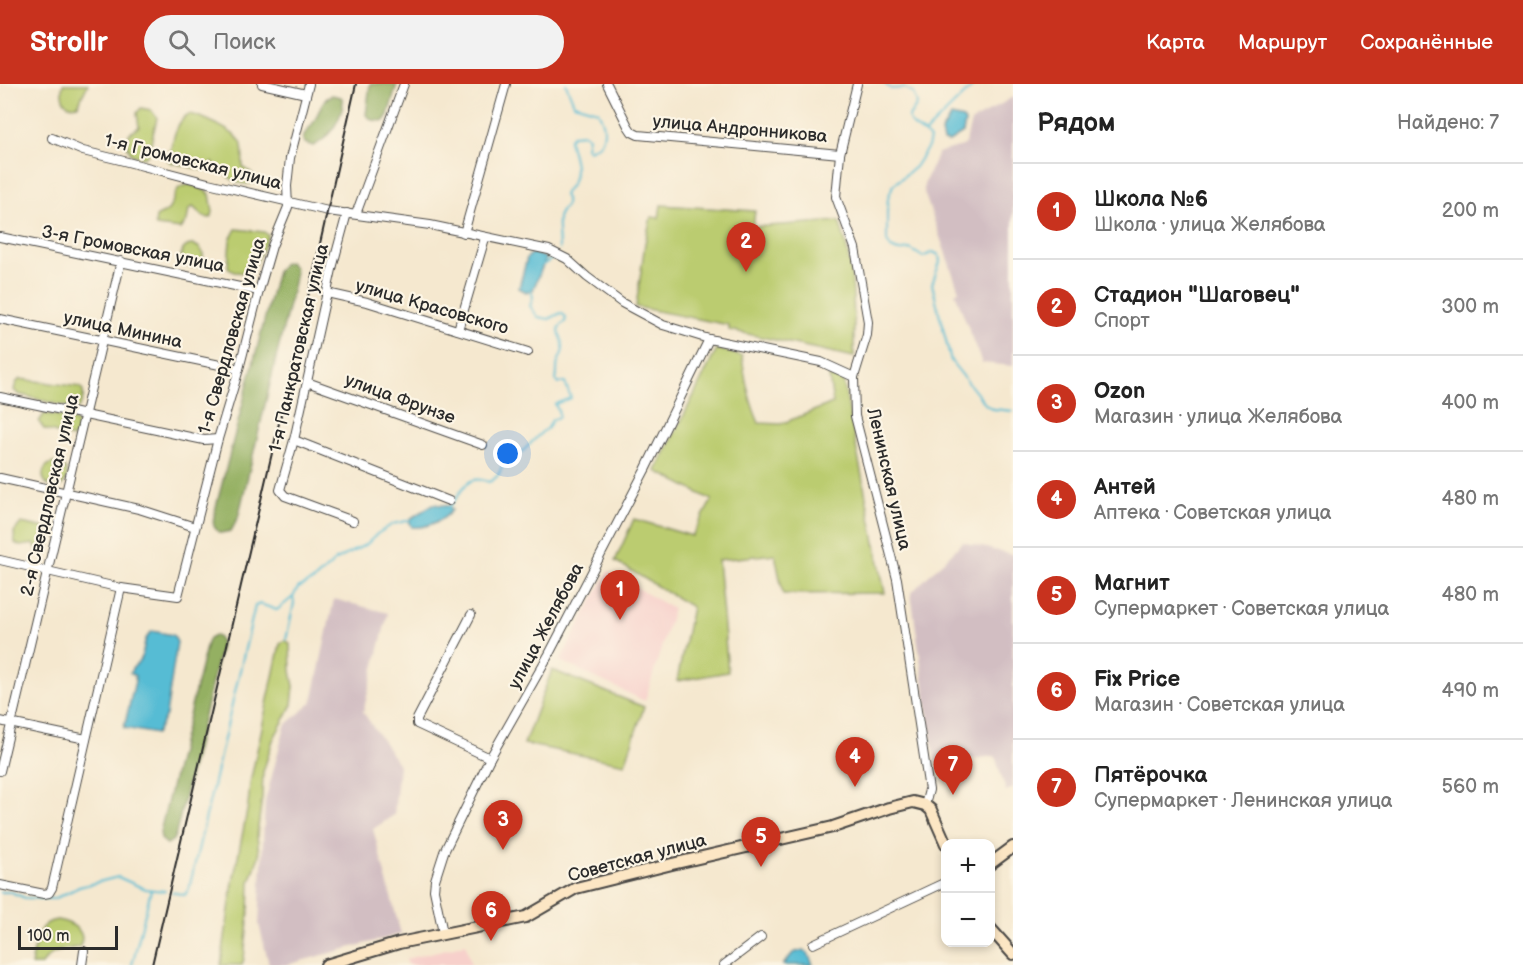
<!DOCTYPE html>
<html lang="ru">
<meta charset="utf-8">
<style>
body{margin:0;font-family:"Balsamiq Sans",sans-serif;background:#f2f2f2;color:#222}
.controls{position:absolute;right:18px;bottom:18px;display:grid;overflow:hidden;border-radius:12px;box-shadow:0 3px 9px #0003}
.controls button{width:54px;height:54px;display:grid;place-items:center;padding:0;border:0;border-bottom:2px solid #e0e0e0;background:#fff;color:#222;font:30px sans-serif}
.scale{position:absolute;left:18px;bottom:15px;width:100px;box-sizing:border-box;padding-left:6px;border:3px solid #2b2b2b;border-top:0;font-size:16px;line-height:21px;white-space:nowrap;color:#2b2b2b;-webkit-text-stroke:4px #fcf5e5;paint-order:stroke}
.you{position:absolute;left:508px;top:370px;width:21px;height:21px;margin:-15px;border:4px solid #fff;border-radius:50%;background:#1a73e8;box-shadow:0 0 0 9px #1a73e833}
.badge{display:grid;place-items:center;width:39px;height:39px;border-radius:50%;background:#c8321e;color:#fff;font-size:20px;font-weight:700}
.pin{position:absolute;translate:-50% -50px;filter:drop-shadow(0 2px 3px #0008)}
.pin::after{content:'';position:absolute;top:32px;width:21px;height:18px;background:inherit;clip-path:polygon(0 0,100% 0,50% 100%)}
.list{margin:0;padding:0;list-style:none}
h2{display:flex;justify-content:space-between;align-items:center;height:78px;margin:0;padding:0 24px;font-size:26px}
h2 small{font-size:20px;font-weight:400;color:#767676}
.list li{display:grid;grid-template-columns:39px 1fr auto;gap:18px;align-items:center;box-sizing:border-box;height:96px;padding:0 24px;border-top:2px solid #e0e0e0}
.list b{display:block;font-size:22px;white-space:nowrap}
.list p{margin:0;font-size:20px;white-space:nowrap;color:#767676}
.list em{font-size:20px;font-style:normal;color:#767676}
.icon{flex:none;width:33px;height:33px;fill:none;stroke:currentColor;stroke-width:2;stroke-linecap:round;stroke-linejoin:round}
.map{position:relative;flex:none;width:1013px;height:881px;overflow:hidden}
header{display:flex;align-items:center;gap:36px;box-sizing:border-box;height:84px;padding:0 30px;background:#c8321e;color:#fff}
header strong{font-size:28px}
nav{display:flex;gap:33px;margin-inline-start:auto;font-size:21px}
.search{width:420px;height:54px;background:#f2f2f2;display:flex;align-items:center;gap:15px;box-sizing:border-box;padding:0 21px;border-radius:33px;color:#767676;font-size:22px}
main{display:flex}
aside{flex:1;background:#fff}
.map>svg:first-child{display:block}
.built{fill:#f7d0cb}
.industrial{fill:#d2bec2}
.green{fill:#bbcc6f;stroke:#737c4d;stroke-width:1.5}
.forest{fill:#94b062;stroke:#606e46;stroke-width:1.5}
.water{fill:#56bcd4;stroke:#407480;stroke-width:1.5}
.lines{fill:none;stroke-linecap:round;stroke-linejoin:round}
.stream{stroke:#56bcd4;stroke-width:2}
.street-casing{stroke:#494744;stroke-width:10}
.secondary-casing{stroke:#494744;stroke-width:14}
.street{stroke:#fff;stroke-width:8}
.secondary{stroke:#fce6c4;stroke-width:10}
.rail{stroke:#2b2b2b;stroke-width:2}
.labels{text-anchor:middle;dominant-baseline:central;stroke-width:4.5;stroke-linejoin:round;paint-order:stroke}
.street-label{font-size:18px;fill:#2b2b2b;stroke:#fcf5e5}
</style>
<header>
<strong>Strollr</strong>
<div class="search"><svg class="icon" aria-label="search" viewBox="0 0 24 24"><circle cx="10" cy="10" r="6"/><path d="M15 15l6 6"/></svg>Поиск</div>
<nav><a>Карта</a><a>Маршрут</a><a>Сохранённые</a></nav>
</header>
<main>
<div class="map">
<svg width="1013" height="881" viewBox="0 0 1013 881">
<rect width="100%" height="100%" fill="#fcf5e5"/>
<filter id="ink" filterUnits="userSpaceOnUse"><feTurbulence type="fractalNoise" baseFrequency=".0167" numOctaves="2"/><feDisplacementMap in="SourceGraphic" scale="12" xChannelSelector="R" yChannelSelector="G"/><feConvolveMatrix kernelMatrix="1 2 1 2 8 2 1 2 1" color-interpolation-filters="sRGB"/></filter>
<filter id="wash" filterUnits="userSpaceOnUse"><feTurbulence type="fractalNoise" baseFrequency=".008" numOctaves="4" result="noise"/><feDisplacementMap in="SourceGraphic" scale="24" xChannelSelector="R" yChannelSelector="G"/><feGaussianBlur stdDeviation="1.35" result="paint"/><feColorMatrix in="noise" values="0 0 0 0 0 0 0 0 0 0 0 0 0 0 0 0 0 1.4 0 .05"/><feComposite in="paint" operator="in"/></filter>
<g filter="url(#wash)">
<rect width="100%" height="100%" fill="#f5e8cf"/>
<!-- built -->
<g class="built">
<path d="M608,487L673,525L645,617L560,577Z"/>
<path d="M466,860L471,881H408L406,875Z"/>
</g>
<!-- industrial -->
<g class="industrial">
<path d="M1013,13V282L982,279L955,209L959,207L924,108V100L938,69L965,61L971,38Z"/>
<path d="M963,458L1013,471V704L1006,707L995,672L935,680L911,509Z"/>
<path d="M334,515L388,529L363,628L399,681L394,731L373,745L401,850L286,881H269L259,840L265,718L285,642L312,618Z"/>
</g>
<!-- green -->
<g class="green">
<path d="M63,0H88L78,21C63,25 60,12 63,0Z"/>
<path d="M141,24L151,26L157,34L148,71L144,73L132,71L127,62L129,50L139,43L137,29Z"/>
<path d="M189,30C202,32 234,47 241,58C244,65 242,76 243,83L254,92L255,99C234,104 227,90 214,79H211L203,86L170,78L168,76C172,61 175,37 189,30Z"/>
<path d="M190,101L202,105L210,110L213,128L211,134L204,133L193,123L189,125L187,137L181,145L156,142L155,140L156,133C160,130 165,130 168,126C177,115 172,101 190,101Z"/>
<path d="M661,121L755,127L753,143L839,137C855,181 854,227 854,273L729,246V241L636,223L645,159L651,133L659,134Z"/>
<path d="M236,145L264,148L268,151C268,155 253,186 250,189L234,188L228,183L230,156Z"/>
<circle cx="192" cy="172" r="11"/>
<path d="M717,265L742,272C745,296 749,317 759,339L781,340L833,319L829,292L843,296L885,509L783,510L775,470L718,476L728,588L677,597L692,523L615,477L634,435L692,452L712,416L656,387Z"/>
<path d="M20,295L80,303C86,308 83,318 79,324H72L18,310L14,306L16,299Z"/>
<path d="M44,330L56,331L77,338V350L72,354L44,345L39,338Z"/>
<circle cx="55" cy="391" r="12"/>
<path d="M21,439L50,445C52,454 50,466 44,472L39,469L34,460L20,462L15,459L14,448Z"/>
<path d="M286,556L290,560L291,587L294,602L292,621L273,656L263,688L262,713L257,751L259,772L250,798L249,828L244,874L242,881H221L233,798L248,722L250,699L280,560Z"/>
<path d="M552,586L644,623L625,680L524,660Z"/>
<path d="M57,836C70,838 89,847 79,863C65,866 49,866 42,881H31C35,863 35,838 57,836Z"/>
</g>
<!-- forest -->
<g class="forest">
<path d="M370,0H397L388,31L384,37L372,36L366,31Z"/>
<path d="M332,11L341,13L343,16C343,34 329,55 313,62L305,59L303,56C304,47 309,46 313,39C321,28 318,18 332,11Z"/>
<path d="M289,178C297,184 295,190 294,199L238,434L231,447L221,449C209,443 214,433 216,423L277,187L284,179Z"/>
<path d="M215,551L220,555L221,561L176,749L173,756L167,760L161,755L160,748L207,559L209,554Z"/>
</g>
<!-- water -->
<g class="water">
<path d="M951,32L963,35L965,38L963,49L949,58L943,57L941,48Z"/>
<path d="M532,169L546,174L533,206L526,208L519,204L527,174Z"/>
<path d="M433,420L449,422L452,426C445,436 424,445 412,443L410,439V435Z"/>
<path d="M152,547L173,551L177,558L166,631L156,650L124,644L135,597V592L130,589C132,582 139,580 141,574C146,562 142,556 152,547Z"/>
<path d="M803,866L808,869L813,881H783L793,869Z"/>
</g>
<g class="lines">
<!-- stream -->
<g class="stream">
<path d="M885,0L891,5L904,4L913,9L917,19C916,24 911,28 909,33C907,42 926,48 930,55L928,63L915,83L893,101L888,114L887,129V157L891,164L898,167L910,165L923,173L933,168L939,171L940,178L932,200L951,277L986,321L993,325L1013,327"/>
<path d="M926,48L975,0"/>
<path d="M559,165C559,155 557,143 558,134C560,124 571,122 564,111C566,106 570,103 572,99C579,84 572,70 569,56L572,51L585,50L588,53L586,63L589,66L600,60C607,48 604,39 598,27L574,20L566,0"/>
<path d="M543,181L555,173"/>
<path d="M449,423C463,409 465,388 489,398C502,392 500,384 506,374L523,367L542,348L548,344L552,336L559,333V329L555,320L571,314L565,299H558L556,296C558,290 556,284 558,278C560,273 563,269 563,264C564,252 552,247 565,238L566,233L561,229L549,235L538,233L530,222L533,213L531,206"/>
<path d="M286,556L294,519L293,513"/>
<path d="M0,808H11L25,814L54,815L79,803L118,793L145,805L165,807"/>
<path d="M172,808L185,811L189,805L255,522L260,520L277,526L293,513L298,504L314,496L336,476L367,460L377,450L393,440L411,436"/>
<path d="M132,881L151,806"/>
</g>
</g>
</g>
<g filter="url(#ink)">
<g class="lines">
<defs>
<g id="street">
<path d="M262,0L306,10"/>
<path d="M607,0L628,42L632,48L638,51L840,70"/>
<path d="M857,0L840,70L836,113L855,164L868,238L867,251L854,293L855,332L897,495L929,706L925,721"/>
<path d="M52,54L83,67L116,75L208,99L328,127L430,141L549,166L567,175L587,193L622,219L663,241L709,255L821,278L854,293"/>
<path d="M347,129L333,181L294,356L280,406L285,412L353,437"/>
<path d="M356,130L404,0"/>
<path d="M464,149L506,0"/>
<path d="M0,153L259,207"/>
<path d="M327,209L367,218L528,268"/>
<path d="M0,235L239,285"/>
<path d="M458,246L485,154"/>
<path d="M307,298L483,361"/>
<path d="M0,313L204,356L218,355"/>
<path d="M294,356L449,417"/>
<path d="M0,394L139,425L195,443"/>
<path d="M0,476L121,504L178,512L218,355L239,285L259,207L272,162L288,123L287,102L290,74L309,0"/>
<path d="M471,531L417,635V640L490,674"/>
<path d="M0,637L86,655"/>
<path d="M0,687L121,177"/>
<path d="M0,801L44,810L49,809L52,804L121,504"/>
<path d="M443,849L434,806L435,796L444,768L490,674L548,572L645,386L709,255"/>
<path d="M813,860L946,798"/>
<path d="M82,881L84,867"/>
<path d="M724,881L761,853"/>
</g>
<g id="secondary">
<path d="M990,780L1013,763"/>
<path d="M990,844L1013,870"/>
<path d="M326,881L399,859L526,833L576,804L672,780L833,743L889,724L913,718L925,721L931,726L946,760"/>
</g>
</defs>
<!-- street casing -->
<use href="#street" class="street-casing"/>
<!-- secondary casing -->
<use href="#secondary" class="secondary-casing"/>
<!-- street -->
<use href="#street" class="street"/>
<!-- secondary -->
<use href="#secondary" class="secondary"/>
<!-- rail -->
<path class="rail" d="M152,881L291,288L356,0"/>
</g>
</g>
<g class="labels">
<!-- street labels -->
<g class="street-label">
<text transform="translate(740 45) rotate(5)">улица Андронникова</text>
<text transform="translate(193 78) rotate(14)">1-я Громовская улица</text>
<text transform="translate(133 165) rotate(11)">3-я Громовская улица</text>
<text transform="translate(432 223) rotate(16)">улица Красовского</text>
<text transform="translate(123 246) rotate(12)">улица Минина</text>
<text transform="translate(232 252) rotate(-74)">1-я Свердловская улица</text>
<text transform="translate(299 264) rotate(-77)">1-я Панкратовская улица</text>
<text transform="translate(400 315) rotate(20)">улица Фрунзе</text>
<text transform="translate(889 395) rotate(77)">Ленинская улица</text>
<text transform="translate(50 411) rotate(-77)">2-я Свердловская улица</text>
<text transform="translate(546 542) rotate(-62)">улица Желябова</text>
<text transform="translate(637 774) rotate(-15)">Советская улица</text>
</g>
</g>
</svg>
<div class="controls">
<button>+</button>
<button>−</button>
</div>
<div class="scale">100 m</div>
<div class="you"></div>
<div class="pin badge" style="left:620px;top:536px">1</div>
<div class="pin badge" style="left:746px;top:188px">2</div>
<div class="pin badge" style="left:503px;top:766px">3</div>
<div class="pin badge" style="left:855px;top:703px">4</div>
<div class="pin badge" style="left:761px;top:783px">5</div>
<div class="pin badge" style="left:491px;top:857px">6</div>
<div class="pin badge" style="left:953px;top:711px">7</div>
</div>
<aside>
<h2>Рядом<small>Найдено: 7</small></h2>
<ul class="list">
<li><span class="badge">1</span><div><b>Школа №6</b><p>Школа · улица Желябова</p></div><em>200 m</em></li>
<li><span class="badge">2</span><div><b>Стадион &quot;Шаговец&quot;</b><p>Спорт</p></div><em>300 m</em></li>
<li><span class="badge">3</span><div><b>Ozon</b><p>Магазин · улица Желябова</p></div><em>400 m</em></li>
<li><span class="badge">4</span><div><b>Антей</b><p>Аптека · Советская улица</p></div><em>480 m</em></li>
<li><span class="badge">5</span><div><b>Магнит</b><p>Супермаркет · Советская улица</p></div><em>480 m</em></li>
<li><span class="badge">6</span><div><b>Fix Price</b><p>Магазин · Советская улица</p></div><em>490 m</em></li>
<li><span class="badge">7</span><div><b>Пятёрочка</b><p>Супермаркет · Ленинская улица</p></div><em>560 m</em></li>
</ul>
</aside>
</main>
